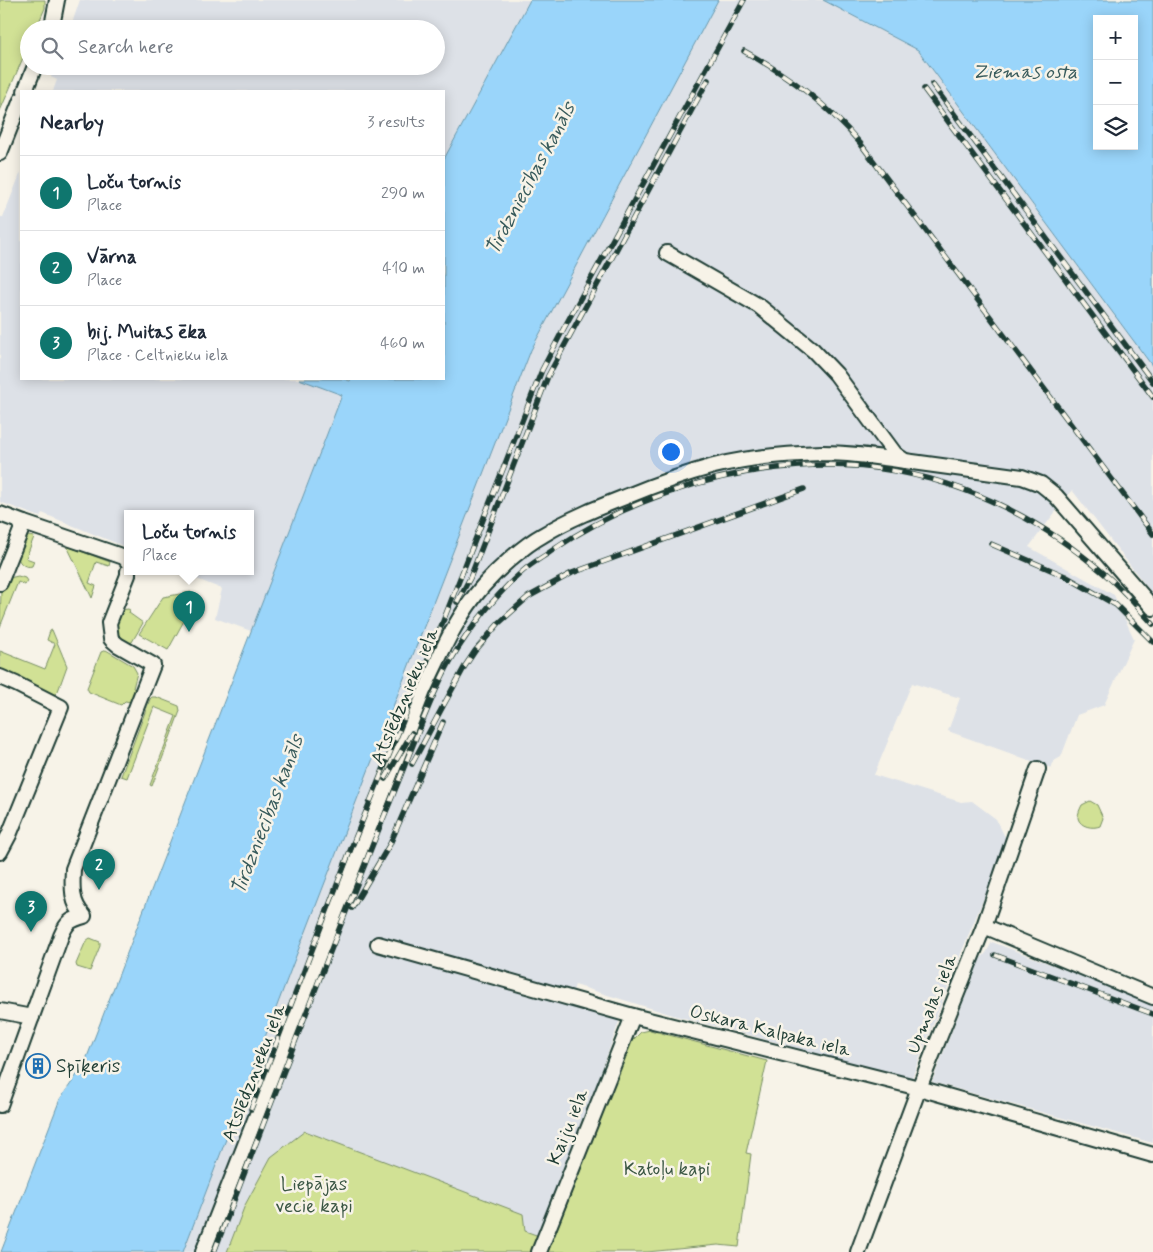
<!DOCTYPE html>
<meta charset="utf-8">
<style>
body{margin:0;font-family:Mynerve,sans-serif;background:#f6f6f7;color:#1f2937}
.controls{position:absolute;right:15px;top:15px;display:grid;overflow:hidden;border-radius:0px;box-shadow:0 2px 12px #0003}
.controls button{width:45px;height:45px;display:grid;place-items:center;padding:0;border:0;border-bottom:1px solid #e0e1e3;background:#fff;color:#1f2937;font:25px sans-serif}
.you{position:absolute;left:670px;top:451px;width:18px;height:18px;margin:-12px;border:4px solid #fff;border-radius:50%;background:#1a73e8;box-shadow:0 0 0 8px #1a73e833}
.badge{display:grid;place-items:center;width:32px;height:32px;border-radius:50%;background:#0f766e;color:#fff;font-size:16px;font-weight:700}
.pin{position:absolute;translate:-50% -41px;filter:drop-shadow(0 1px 2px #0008)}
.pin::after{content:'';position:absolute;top:26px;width:18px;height:15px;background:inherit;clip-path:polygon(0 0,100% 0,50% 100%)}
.popup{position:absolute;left:124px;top:510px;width:130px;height:65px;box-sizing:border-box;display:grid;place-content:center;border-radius:0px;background:#fff;filter:drop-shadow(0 1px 4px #0005);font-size:16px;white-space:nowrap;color:#747a83}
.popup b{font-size:19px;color:#1f2937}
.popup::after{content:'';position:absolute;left:50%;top:100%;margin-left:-10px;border:10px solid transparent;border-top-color:#fff}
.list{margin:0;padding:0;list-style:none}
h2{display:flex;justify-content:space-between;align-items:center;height:65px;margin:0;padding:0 20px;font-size:21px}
h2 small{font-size:16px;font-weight:400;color:#747a83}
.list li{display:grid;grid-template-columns:32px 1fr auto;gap:15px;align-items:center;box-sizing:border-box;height:75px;padding:0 20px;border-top:1px solid #e0e1e3}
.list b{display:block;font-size:19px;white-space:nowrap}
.list p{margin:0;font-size:16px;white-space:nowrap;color:#747a83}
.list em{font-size:16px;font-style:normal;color:#747a83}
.icon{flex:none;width:28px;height:28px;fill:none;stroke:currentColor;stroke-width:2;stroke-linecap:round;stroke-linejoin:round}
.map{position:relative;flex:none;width:1153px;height:1252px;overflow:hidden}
.search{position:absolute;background:#fff;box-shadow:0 2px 12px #0003;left:20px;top:20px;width:425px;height:55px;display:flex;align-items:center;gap:12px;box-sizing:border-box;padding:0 18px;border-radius:28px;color:#747a83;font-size:19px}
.panel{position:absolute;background:#fff;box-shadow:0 2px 12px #0003;left:20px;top:90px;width:425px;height:290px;border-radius:0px}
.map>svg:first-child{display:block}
.built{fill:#dde1e7}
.green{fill:#d1e195;stroke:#788f64}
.water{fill:#9ad5fa;stroke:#6998ab;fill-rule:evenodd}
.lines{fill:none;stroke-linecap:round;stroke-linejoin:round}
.minor-casing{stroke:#1f3d34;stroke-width:18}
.minor{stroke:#f7f3e8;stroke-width:14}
.rail-casing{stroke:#1f3d34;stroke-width:5.5}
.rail{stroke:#f7f3e8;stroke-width:4;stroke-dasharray:11;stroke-linecap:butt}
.labels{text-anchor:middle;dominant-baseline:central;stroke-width:5;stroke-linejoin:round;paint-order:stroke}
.street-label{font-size:19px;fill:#1f3d34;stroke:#f7f3e8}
.poi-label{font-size:19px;fill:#1f3d34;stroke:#f7f3e8;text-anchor:start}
.park-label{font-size:19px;fill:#3a5643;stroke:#f7f3e8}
.water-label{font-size:20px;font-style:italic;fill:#385b5c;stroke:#f7f3e8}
</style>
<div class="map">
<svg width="1153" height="1252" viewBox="0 0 1153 1252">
<rect width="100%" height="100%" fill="#f7f3e8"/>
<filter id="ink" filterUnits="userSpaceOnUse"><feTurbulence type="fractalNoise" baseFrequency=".02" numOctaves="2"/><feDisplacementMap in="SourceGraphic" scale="10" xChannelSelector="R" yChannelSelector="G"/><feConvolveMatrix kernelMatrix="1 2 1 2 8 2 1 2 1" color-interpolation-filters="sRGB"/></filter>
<g filter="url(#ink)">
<!-- built -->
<g class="built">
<path d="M80,0H530L444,159V91H53L57,80L51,77L55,66H436V29H70Z"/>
<path d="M718,0H823L918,50L1153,367V595L1072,490L1029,547L1114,595L1134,639L1104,705L1077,715L1061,757L1054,761L1051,768L948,731L960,698L912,683L874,775L951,799L961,802L972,801L996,819L1006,839V845L966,941L911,1080L807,1051L772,1041L676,1016L575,985L569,1002L620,1019L596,1087L539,1236L525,1231L245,1205L227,1252H183L304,934L531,350Z"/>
<path d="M21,172V379H299L342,395L251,631L215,618L222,589L192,577L190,574L182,571H250V513H128V548L42,513L40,517L0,502V217H3Z"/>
<path d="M992,942L1153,1003V1143L932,1082L980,959L986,953Z"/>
</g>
<!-- green -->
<g class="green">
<path d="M0,0H45V8L36,29H29V44L0,111Z"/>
<path d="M28,536L34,537L26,558L34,561L32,566C26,568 19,564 18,557L26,538Z"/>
<path d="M67,546L110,562L109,566L96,562L89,583L96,586L92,598Z"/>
<path d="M18,576L25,578L27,581L25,585L18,582L0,627L1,589L9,578Z"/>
<path d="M191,592L193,598L189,606L191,608L168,650L139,634L163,597Z"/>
<path d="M128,609L130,610L129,613L143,623L132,642L129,643C112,637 116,625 120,610Z"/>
<path d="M52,630L67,666L58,691L53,696L0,671V651L45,669L55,644L47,640L50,631Z"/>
<path d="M106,650L133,666L137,673L133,688L136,690L131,702L125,701L121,705L89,692L87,688L101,652Z"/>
<path d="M152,697H156L179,706L180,711L152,786L150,785L176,716L154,707L127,778L121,776L150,699Z"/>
<path d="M1090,801L1097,805L1103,818L1100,826C1093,829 1080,827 1078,818C1078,813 1080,809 1082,805Z"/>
<path d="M90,938L100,942V946L90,971L77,967L76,964L86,941Z"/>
<path d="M650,1030L767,1061L746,1153L751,1154L739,1247L718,1245L647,1252H548L631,1042L641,1032Z"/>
<path d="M305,1131L523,1214L525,1231L539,1236L533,1252H227L245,1205L271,1157Z"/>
</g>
<!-- water -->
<g class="water">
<path d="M530,0H718L531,350L305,934L304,935L183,1252H1L60,1099L84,1065L342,395L299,379H344L350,381L351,379H444V159Z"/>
<path d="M823,0H1153V367L918,50ZM1097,19H1134V146H1097Z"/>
</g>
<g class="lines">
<defs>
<g id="minor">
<path d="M50,29L53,21L57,0"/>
<path d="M25,91L35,66"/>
<path d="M0,153L21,100"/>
<path d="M667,253L759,306L813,350L836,374L895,454L905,461L1022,477L1041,484L1056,496L1153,608"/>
<path d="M0,514L24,523L124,557L128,562"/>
<path d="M0,583L24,523"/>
<path d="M0,677L16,684L61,707L9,835L0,852"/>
<path d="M984,926L1153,997"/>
<path d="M378,944L633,1016L919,1088L1153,1155"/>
<path d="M0,1011L32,1017"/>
<path d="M0,1105L61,936C67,922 70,920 84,916C71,903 72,887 73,869L153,665L118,645L111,639L109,623L128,575V571"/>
<path d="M203,1252L423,691C440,655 456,617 483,586C498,569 523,546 543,535C569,519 597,508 625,497C654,485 684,474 714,466C749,457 787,454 823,453C851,453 878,457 905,461"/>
<path d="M539,1252L633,1016"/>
<path d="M858,1252L919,1088L984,926L1038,769"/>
</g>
</defs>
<!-- minor casing -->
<use href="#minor" class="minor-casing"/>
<!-- minor -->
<use href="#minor" class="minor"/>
<defs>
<g id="rail">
<path d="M744,51C790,77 825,102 860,143L1153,534"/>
<path d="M932,84L1153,382"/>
<path d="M924,89L1153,397"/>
<path d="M991,544L1065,576L1116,605L1153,642"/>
<path d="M457,602L470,578L548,376L708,80"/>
<path d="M412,764L442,708L465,666L475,651L499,623L528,597L572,573L804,489"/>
<path d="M385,779L412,733"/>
<path d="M352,908L390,844L443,722"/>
<path d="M995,955L1153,1014"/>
<path d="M251,1109L350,851L427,662L542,370L564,328L744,0"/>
<path d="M214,1252C264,1123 313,993 365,864C378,830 393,796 406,762C418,733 429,703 443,675C460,640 494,596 523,571C532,563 543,557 553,550C625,501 712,472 799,466C915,458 1021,501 1107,576C1124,591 1138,608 1153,624"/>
</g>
</defs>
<!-- rail casing -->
<use href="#rail" class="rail-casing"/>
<!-- rail -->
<use href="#rail" class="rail"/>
</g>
</g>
<!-- icons -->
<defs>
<symbol id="building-ring" viewBox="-11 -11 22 22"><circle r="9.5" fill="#f7f3e8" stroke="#1f6fb2" stroke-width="1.5"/><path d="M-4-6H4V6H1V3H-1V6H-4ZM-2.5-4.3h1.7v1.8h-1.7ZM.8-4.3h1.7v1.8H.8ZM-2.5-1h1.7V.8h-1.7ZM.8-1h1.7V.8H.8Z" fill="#1f6fb2"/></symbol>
</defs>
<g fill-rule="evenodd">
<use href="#building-ring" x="24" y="1052" width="28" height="28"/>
</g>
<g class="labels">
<!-- street labels -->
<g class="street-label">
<text transform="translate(405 696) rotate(-67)">Atslēdznieku iela</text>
<text transform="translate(932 1004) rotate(-68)">Upmalas iela</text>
<text transform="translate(770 1031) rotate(14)">Oskara Kalpaka iela</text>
<text transform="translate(254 1073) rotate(-69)">Atslēdznieku iela</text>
<text transform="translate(568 1127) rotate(-68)">Kaiju iela</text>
</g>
<!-- poi labels -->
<g class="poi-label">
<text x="56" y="1066">Spīķeris</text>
</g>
<!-- park labels -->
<g class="park-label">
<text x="667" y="1169">Katoļu kapi</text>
<text x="314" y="1184">Liepājas<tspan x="314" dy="22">vecie kapi</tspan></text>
</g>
<!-- water labels -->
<g class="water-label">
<text x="1025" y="72">Ziemas osta</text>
<text transform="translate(531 179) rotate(-62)">Tirdzniecības kanāls</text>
<text transform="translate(268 815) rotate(-69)">Tirdzniecības kanāls</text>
</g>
</g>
</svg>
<div class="controls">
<button>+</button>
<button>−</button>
<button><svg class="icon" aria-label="layers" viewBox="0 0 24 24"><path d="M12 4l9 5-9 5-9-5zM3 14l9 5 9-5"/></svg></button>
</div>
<div class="you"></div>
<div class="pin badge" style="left:189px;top:632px">1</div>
<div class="popup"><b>Loču tornis</b>Place</div>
<div class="pin badge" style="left:99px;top:890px">2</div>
<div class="pin badge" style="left:31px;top:932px">3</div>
<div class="search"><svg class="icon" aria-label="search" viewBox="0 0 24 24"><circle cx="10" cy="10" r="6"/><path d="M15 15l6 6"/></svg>Search here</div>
<section class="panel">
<h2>Nearby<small>3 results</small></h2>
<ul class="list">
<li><span class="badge">1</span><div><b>Loču tornis</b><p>Place</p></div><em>290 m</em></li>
<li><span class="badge">2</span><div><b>Vārna</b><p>Place</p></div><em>410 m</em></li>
<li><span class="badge">3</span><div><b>bij. Muitas ēka</b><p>Place · Celtnieku iela</p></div><em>460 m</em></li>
</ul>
</section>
</div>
